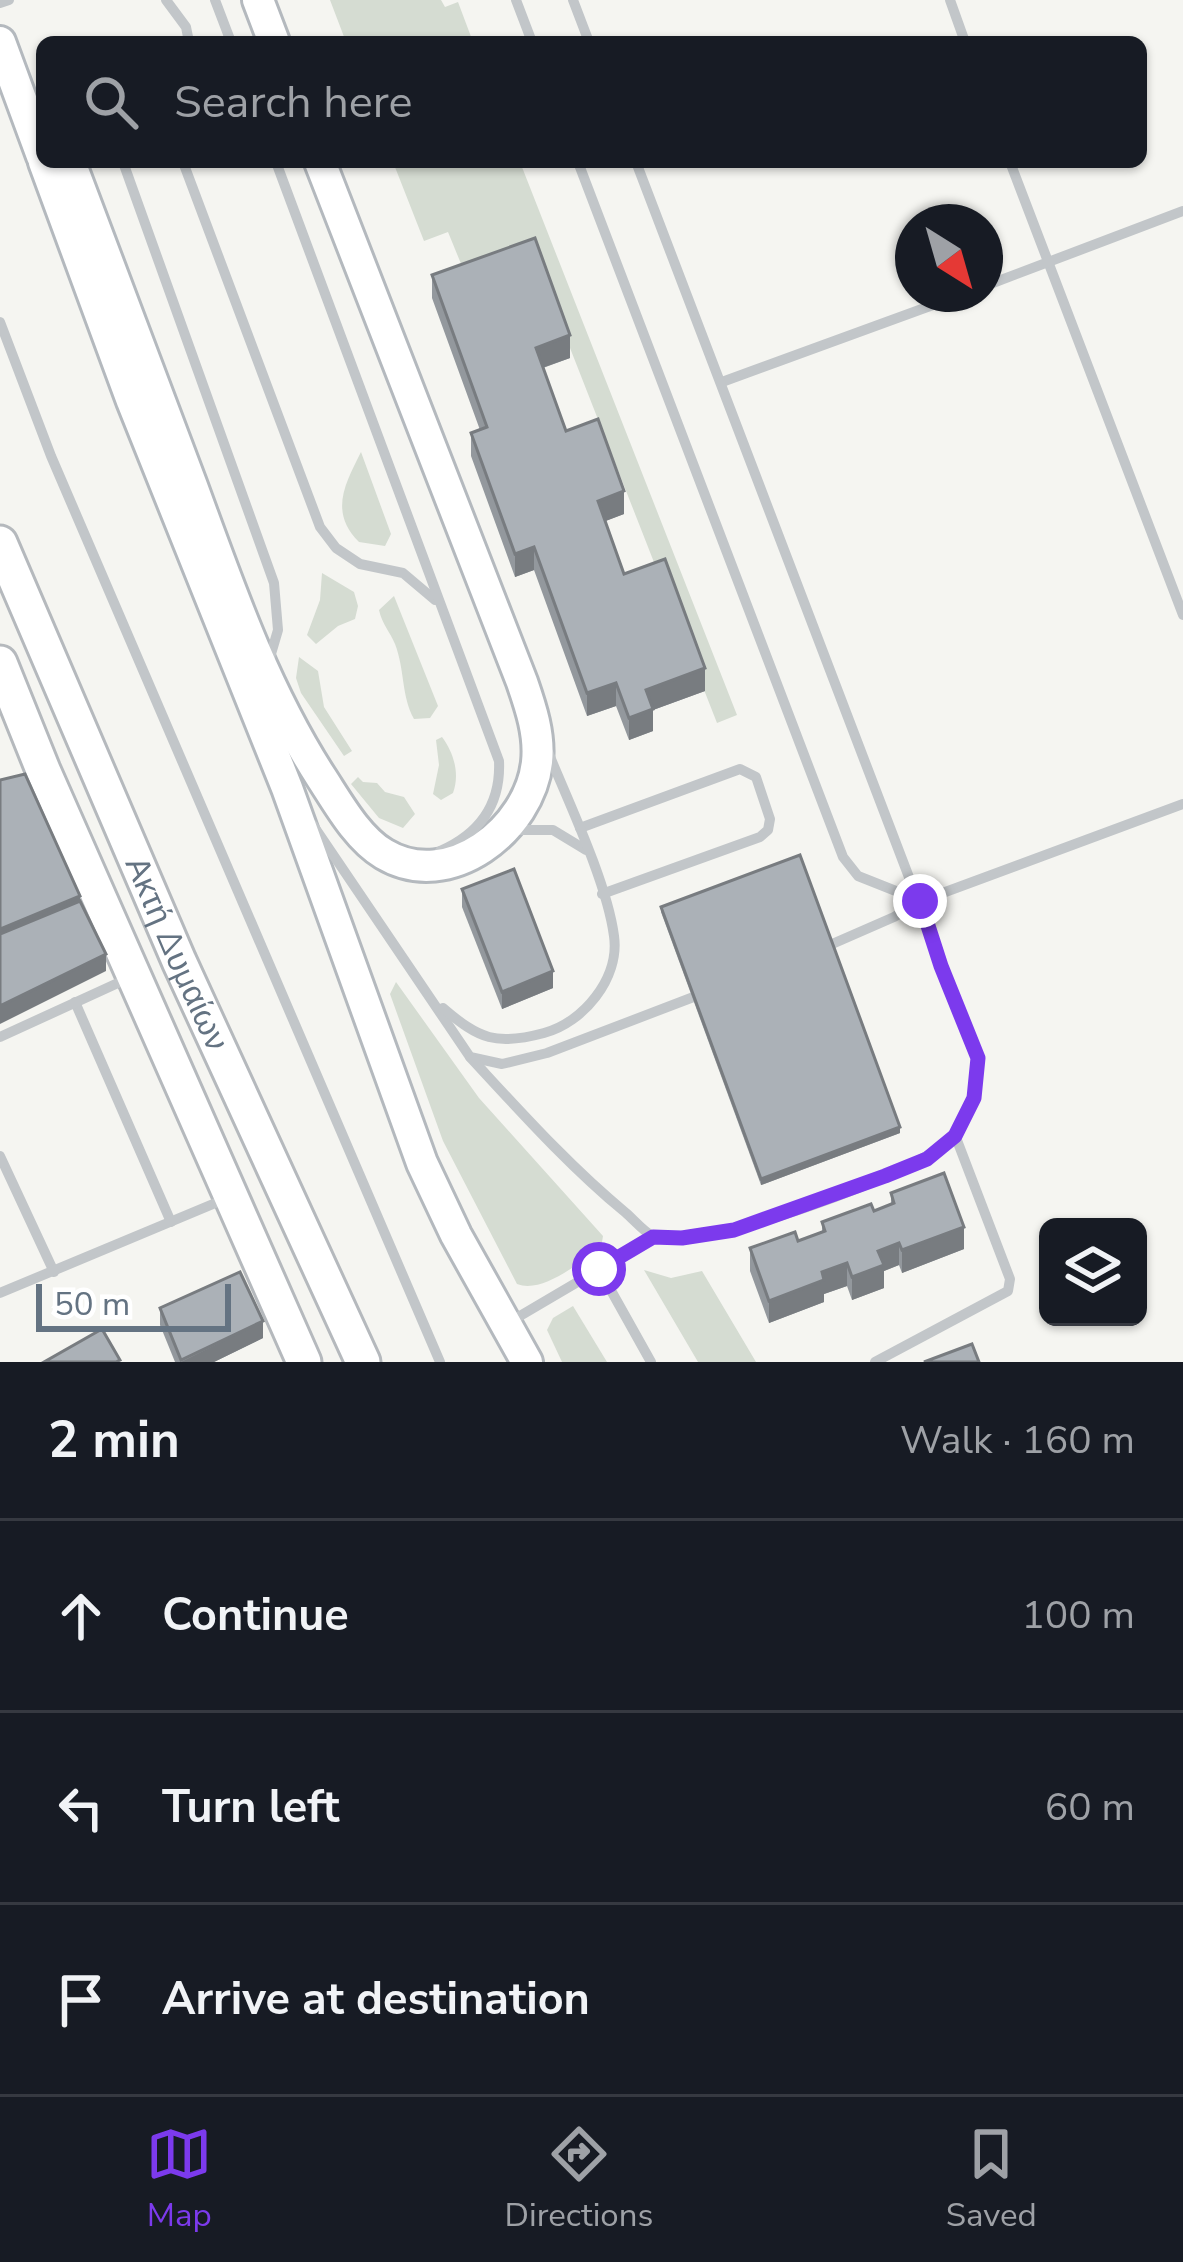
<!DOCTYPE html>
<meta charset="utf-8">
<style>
body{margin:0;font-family:"Nunito Sans",sans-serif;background:#242831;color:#f1f3f6}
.controls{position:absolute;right:36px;bottom:36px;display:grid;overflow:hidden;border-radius:18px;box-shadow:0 3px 9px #0004}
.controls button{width:108px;height:108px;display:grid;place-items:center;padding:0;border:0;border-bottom:3px solid #363941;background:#171b24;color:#f1f3f6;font:60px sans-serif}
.compass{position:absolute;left:895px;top:204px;width:108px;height:108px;border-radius:50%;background:#171b24;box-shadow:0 3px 9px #0004;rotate:143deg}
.scale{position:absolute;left:36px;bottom:30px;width:195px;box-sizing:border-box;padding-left:12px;border:6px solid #647382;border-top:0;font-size:33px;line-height:42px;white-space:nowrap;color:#647382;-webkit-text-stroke:9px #fff;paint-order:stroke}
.stop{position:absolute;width:36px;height:36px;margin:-27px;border:9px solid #7c3aed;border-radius:50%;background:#fff}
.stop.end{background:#7c3aed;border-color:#fff;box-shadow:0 3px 12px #0008}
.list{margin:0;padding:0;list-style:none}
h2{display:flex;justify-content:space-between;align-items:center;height:156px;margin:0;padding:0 48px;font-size:51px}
h2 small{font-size:39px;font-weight:400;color:#9ea1a6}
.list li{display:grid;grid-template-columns:78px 1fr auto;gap:36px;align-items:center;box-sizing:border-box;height:192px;padding:0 48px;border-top:3px solid #363941}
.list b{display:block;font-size:45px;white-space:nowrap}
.list em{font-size:39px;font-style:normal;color:#9ea1a6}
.icon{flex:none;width:66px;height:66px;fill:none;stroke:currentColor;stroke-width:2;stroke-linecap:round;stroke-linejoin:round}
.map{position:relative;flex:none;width:1183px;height:1362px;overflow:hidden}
.search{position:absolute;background:#171b24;box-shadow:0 3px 9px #0004;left:36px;right:36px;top:36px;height:132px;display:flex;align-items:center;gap:30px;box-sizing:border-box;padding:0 42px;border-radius:18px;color:#9ea1a6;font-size:45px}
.sheet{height:732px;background:#171b24}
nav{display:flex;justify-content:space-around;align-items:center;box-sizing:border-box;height:168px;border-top:3px solid #363941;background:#171b24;font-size:33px;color:#9ea1a6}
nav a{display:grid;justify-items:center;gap:6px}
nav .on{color:#7c3aed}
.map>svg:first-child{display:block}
.green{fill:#d5dcd2}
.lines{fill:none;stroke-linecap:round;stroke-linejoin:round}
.secondary-casing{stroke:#b4b9be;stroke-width:36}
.primary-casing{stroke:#b5b9bd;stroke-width:39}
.service{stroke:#c2c6c9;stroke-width:10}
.secondary{stroke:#fff;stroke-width:30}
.primary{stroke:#fff;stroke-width:33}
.wall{fill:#93989d}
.shaded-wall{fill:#787c80}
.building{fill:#abb1b7;stroke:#787c80;stroke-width:3}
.route{stroke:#7c3aed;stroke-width:15}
.labels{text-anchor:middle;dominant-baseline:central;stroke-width:12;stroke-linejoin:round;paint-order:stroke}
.street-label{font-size:33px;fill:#647382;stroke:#fff}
</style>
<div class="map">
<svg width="1183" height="1362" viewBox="0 0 1183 1362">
<rect width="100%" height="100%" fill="#f5f5f1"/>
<!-- green -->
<g class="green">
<path d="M330,0H441L445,7L458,2L473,42H346Z"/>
<path d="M393,162H520L737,715L717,723L532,251L466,276L448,232L424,241Z"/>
<path d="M361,452L391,534L385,546L359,542C329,512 345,484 361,452Z"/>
<path d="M322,573L354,592L358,606L355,619L338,626L316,644L307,635L320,600Z"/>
<path d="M394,596L438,706L430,718L414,719C401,695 405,670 395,644C390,632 382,624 379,610Z"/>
<path d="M299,657L318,671L324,707L352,751L344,756L301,693L296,678Z"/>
<path d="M442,737C454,753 460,774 453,793L441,800L433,794L439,765L436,740Z"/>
<path d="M358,777L363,782L377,783L385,792L404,797L415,814L403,828L379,818L351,784Z"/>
<path d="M396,982L479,1098L603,1236L601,1248C579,1262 543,1294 517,1284L443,1141L390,994Z"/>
<path d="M644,1270L671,1278L702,1271L756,1362H698Z"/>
<path d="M573,1306L607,1362H562L547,1330L553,1318Z"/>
</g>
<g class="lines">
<defs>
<g id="secondary">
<path d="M258,0L274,42"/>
<path d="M0,42L42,156"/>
<path d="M44,162L132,401L287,788L422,1163L456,1235L527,1362"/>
<path d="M70,162C111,270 151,378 192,486C229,587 263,687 321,777C338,803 357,838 384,854C449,893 530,829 537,762C540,735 531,708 522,682L320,162"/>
</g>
<g id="primary">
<path id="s1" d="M0,543L179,961L363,1362"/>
<path d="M0,663L43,770L304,1362"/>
</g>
</defs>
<!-- secondary casing -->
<use href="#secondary" class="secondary-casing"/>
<!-- primary casing -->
<use href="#primary" class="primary-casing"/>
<!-- service -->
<g class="service">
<path d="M166,0L186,27L189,42"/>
<path d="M215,0L231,42"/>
<path d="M516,0L532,42"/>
<path d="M573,0L589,42"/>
<path d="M950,0L965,42"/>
<path d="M0,3L9,0"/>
<path d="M123,162L274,583L278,630L268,664"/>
<path d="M183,162L320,527L336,548L360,564L403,573L435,600"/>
<path d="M276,162L499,761C501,805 479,834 440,851"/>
<path d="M578,162L843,857L858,876L921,901"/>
<path d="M1010,162L1183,615"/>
<path d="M985,286L1183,211"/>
<path d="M0,322L51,456L440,1362"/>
<path d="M722,382L963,294"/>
<path d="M313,825L470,1057L502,1064L547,1053L704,993"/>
<path d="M580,828L740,769L756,777L770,819L768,830L760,837L602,894"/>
<path d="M515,830H553L586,850"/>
<path d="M823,948L894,917L921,901L1183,804"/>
<path d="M75,1002L171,1222"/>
<path d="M443,1008C479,1039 496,1046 544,1033C583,1023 620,978 614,936C607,883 569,803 548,752"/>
<path d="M0,1037L131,977"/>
<path d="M470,1057C520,1111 569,1166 626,1213C634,1220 645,1233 654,1237C699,1253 925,1172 954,1136C972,1113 975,1085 978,1058L636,162"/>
<path d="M0,1156L54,1272"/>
<path d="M599,1269L651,1362"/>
<path d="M0,1293L225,1199"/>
<path d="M508,1323L654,1237"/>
<path d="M875,1362L1008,1291L1010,1279L955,1135"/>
</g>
<!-- secondary -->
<use href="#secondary" class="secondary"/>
<!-- primary -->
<use href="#primary" class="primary"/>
</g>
<!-- wall -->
<g class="wall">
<path d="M432,275L570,358L543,368L566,431L624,514L605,521L624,574L705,691L653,710V731L629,740L616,706L587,716L534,570L515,577L471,456V433L480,430L432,298Z"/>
<path d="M462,889L553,988L502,1009L462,907Z"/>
<path d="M661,907L900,1133L761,1185L661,912Z"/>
<path d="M891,1193L964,1249L902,1273L899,1265L884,1271V1288L852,1300L847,1286L824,1294V1302L769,1323L750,1271V1248L798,1241L822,1232V1222L874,1211L891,1204Z"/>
<path d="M160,1308L263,1338L214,1362H175L160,1325Z"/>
</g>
<!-- shaded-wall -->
<g class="shaded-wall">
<path d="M570,335V358L536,370V348Z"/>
<path d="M624,491V514L598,524V501Z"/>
<path d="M534,547V570L515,577V554Z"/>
<path d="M705,668V691L653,710V731L629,740V718L646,690Z"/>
<path d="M616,683V706L587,716V693Z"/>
<path d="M80,896V918L0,951V929Z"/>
<path d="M106,954V971L0,1024V1006Z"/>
<path d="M553,971V988L502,1009V992Z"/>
<path d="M900,1127V1133L761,1185V1179Z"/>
<path d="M964,1227V1249L902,1273V1250Z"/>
<path d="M899,1243V1265L884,1271V1288L852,1300V1277L878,1251Z"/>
<path d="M847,1263V1286L824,1294V1302L769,1323V1301L822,1272Z"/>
<path d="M263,1321V1338L214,1362H181Z"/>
</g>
<!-- building -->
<g class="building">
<path d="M535,238L570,335L536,348L566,431L598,419L624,491L598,501L624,574L665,559L705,668L646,690L653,709L629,718L616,683L587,693L534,547L515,554L471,433L487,427L432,275Z"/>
<path d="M25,774L80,896L0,929V780Z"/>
<path d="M800,855L900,1127L761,1179L661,907Z"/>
<path d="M514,869L553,971L502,992L462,889Z"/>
<path d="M80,901L106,954L0,1006V934Z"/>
<path d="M944,1173L964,1227L902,1250L899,1243L878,1251L884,1265L852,1277L847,1263L822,1272L824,1280L769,1301L750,1248L795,1232L798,1241L825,1231L822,1222L871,1204L874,1211L894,1203L891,1193Z"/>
<path d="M240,1272L263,1321L181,1360L160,1308Z"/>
<path d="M102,1329L120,1360L116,1362H44Z"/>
<path d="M972,1344L979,1362H924Z"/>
</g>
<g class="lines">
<!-- route -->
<path class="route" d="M599,1269L653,1237L682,1238L734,1230L885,1176L927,1159L955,1136L974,1098L978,1058L941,966L920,901"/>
</g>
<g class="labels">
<!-- street labels -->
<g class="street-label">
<text stroke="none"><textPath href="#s1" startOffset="447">Ακτή Δυμαίων</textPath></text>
</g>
</g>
</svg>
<div class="controls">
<button><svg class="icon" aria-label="layers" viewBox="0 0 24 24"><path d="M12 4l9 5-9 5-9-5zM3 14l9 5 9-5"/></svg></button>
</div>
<svg class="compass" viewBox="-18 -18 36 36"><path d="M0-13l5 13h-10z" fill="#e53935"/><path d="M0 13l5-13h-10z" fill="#9ea1a6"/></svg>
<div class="scale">50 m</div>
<div class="stop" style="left:599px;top:1269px"></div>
<div class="stop end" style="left:920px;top:901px"></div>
<div class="search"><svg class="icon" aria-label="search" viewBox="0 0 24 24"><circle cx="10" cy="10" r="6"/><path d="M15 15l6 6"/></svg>Search here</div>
</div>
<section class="sheet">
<h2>2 min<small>Walk · 160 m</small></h2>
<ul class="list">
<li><svg class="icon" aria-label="ahead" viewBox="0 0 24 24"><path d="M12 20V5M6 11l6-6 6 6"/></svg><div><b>Continue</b></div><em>100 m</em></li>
<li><svg class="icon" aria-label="left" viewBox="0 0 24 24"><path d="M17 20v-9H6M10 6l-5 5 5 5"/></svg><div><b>Turn left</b></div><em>60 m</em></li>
<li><svg class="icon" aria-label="arrive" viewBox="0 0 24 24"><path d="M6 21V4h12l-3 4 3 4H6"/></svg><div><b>Arrive at destination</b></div></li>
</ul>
</section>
<nav>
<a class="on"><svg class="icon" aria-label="map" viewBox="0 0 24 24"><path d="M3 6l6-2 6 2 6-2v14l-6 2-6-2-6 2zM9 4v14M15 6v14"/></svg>Map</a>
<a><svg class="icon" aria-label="directions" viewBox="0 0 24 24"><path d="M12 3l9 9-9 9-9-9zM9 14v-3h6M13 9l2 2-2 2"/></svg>Directions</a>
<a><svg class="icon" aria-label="saved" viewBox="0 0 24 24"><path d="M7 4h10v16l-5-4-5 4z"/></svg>Saved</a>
</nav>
